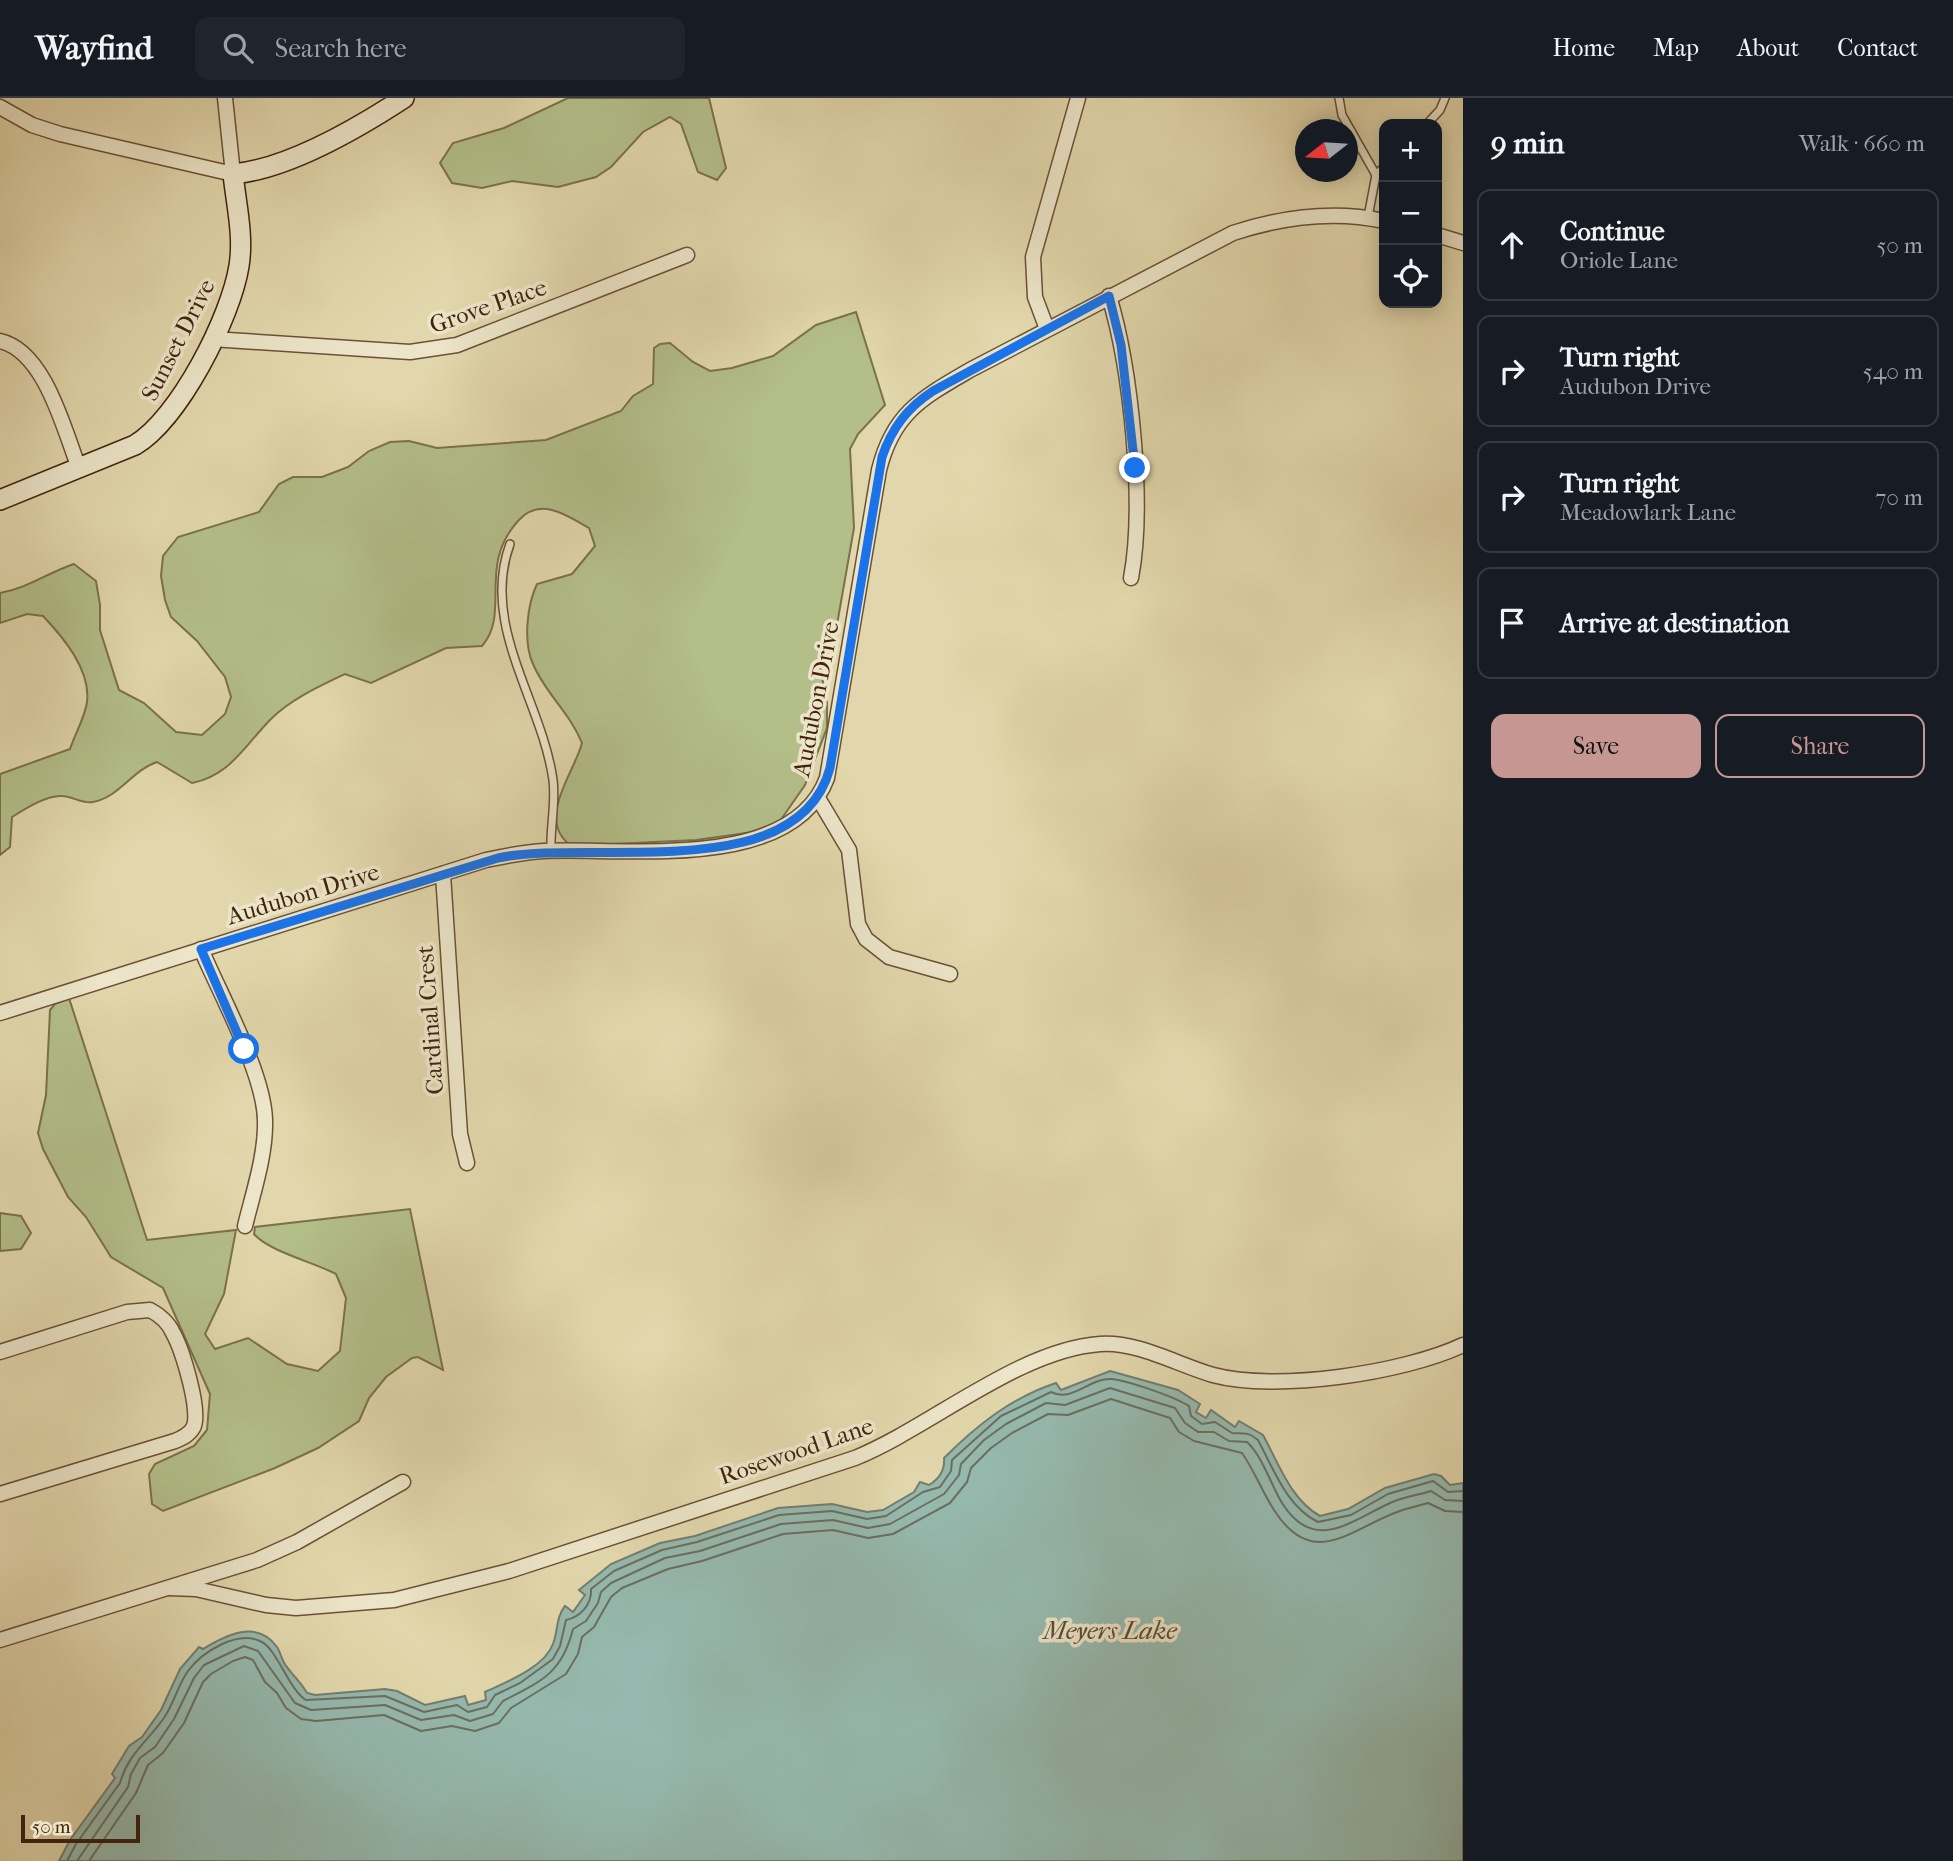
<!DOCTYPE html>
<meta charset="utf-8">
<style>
body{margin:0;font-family:"IM FELL French Canon",serif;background:#20242c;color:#f1f3f6}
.controls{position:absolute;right:21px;top:21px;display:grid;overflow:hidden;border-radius:14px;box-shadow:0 4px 18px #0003}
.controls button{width:63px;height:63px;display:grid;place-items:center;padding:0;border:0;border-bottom:2px solid #363941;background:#171b24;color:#f1f3f6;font:35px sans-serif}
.compass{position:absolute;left:1295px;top:21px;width:63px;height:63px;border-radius:50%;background:#171b24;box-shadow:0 4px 18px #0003;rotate:253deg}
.scale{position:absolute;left:21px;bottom:18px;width:119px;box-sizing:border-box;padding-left:7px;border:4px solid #43240d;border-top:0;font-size:19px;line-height:24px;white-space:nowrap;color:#43240d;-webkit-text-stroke:5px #ece5c9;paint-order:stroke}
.stop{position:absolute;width:21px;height:21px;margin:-16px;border:5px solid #1a73e8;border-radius:50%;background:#fff}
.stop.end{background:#1a73e8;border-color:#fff;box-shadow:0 2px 7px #0008}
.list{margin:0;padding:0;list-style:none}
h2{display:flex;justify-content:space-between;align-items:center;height:91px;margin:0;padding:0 28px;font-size:30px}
h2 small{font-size:23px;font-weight:400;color:#9ea1a6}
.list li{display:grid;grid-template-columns:46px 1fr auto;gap:21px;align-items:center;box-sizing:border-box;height:112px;margin:0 14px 14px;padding:0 14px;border:2px solid #363941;border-radius:14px}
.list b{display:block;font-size:26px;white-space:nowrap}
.list p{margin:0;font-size:23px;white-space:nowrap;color:#9ea1a6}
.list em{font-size:23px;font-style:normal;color:#9ea1a6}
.actions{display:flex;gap:14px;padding:21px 28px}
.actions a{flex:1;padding:16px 0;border:2px solid #c59692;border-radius:14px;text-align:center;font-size:24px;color:#c59692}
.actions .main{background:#c59692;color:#111}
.icon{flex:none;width:38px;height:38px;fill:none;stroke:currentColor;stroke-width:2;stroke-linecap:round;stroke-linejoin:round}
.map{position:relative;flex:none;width:1463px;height:1763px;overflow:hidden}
header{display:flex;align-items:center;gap:42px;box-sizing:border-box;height:98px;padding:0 35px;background:#171b24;border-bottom:2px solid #363941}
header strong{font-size:33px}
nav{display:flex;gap:38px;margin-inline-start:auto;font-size:24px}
.search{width:490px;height:63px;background:#20242c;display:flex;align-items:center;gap:18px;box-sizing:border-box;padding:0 24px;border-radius:14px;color:#9ea1a6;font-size:26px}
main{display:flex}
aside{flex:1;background:#171b24}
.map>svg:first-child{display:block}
.green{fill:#b3be89;stroke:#7b714b;stroke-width:2}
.water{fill:#95b9ae;stroke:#747d6e;stroke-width:2}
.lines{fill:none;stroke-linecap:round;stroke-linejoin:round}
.shore{stroke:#6c6e5e;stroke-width:2}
.lane-casing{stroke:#6b5135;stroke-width:10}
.street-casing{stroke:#6b5135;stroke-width:17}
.secondary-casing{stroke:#43240d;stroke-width:22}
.lane{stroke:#ece5c9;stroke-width:7}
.street{stroke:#ece5c9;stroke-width:14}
.secondary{stroke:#ece5c9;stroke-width:19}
.route{stroke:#1a73e8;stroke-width:9}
.labels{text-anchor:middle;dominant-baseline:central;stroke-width:7;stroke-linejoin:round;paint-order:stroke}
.street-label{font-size:24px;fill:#43240d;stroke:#ece5c9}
.water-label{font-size:26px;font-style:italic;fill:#584935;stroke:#ece5c9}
</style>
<header>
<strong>Wayfind</strong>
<div class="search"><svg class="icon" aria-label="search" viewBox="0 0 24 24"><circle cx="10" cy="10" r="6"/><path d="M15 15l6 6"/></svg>Search here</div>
<nav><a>Home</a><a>Map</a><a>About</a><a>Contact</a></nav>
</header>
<main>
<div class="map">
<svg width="1463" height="1763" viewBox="0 0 1463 1763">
<rect width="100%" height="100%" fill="#e2d7ac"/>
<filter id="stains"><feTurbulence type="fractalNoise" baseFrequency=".00286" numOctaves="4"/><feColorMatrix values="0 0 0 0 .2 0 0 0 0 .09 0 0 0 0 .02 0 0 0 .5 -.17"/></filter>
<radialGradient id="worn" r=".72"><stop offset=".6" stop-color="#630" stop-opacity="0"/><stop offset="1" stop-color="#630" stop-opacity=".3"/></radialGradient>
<!-- green -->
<g class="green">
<path d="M568,0H709L726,70L717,82L698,74L681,26L670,19L643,34L611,69L596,79L558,89L512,83L482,90L452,85L440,65L453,45L504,30Z"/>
<path d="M856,214L885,307L858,336L850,351L854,430L838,521L829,553L819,564L827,605V630L805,687L780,723L754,734L696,742L571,748C535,721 574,676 582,645C570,615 545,595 533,566C523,544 527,507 537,486L572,476L595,448L589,430C566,417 540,398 518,423C477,468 511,515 482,548L446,550L371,585L345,576C320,588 291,601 271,621C245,647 231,677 192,685L157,664C132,672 120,699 93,704C82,706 72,698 62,698C46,697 25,711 12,719L10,749L0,757V676L70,651C75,636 85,619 87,604C91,572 63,539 43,518L27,516L0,525V495C28,490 47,475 74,466L96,483L100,507V532L119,592L144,605L176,634L202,637L225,616L231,599L225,579L197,543L171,519L165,502L161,478L163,458L178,439L259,414L279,386L293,379H322L348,369L369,353L390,344L409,343L437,350L546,342L621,313L633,298L653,286L654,250L660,246L670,245L693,264L710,273L732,270L773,258L816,227Z"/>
<path d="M69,900L147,1142L236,1132L224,1196L205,1236L215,1251L248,1240L287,1266L318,1273L340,1253L346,1200L336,1176C313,1164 268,1153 254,1136L255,1129L410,1111L443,1272L418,1259L412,1260L386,1279L369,1300L359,1323L318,1350L275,1370L163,1413L152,1406L149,1376L155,1366L194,1348L207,1332L210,1296L163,1190L111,1159L86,1119L68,1099L43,1051L38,1035L46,997L50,912L55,906Z"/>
<path d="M0,1115L21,1118L31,1135L21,1151L0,1153Z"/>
</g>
<!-- water -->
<path class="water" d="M1110,1273L1178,1292L1200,1306L1196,1314L1206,1320L1211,1312L1235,1329L1239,1323L1263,1337C1279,1366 1291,1402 1320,1418L1348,1411L1385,1390L1434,1376L1441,1378L1450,1387L1463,1385V1763H59L70,1742L115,1680L112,1676L129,1648L142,1639L161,1612L180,1571L199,1549L203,1551C226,1537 257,1521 277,1549C281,1555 282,1564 287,1569C294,1579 301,1584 307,1595L315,1597L385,1591L397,1593L425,1607L465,1598L468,1607L486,1602L485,1594C506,1584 544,1570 553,1546C558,1533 556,1519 565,1508L573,1514L585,1497L579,1492L611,1466L660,1445L695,1438L778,1410L832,1406L867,1414L883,1412L914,1394L920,1384L929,1387C939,1381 945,1372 944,1360C977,1327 1011,1300 1056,1285L1061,1292Z"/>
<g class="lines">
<!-- shore -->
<g class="shore">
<path d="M67,1763L76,1746L120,1685C128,1656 147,1644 164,1620C174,1605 178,1587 188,1573C202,1554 238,1531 262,1544C277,1552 290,1593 306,1602L385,1598L424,1614L457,1607L468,1614L487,1609L495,1597L520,1585L553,1561L560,1548L566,1522C580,1519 592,1507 591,1491L614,1473L662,1452L697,1444L779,1417L832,1413L867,1421L886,1418L923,1394L940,1389L951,1373L952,1362L1001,1318L1051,1294C1073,1305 1090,1279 1112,1281C1129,1283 1175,1299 1189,1308L1191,1318L1202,1326L1215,1324L1232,1335C1243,1336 1248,1333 1258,1342C1274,1372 1287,1409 1318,1424L1351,1417L1388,1396L1433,1383L1448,1394L1463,1393"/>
<path d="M77,1763L128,1689L131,1676L140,1660L155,1649L174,1621L194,1580L204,1567L244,1548L258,1553L295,1605L311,1612L385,1607L421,1622L454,1617L470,1623L493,1616L503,1603C542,1583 562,1575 573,1531L586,1523L598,1505L601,1494L611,1485L665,1460L700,1453L781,1426L833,1422L868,1430L890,1426L944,1396L959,1377L961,1366L984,1342L1006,1326L1046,1305L1065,1307L1110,1290L1175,1310L1185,1325L1198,1334H1214L1229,1343L1247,1344C1263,1359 1271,1387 1282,1405C1314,1456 1351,1423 1390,1405C1403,1399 1418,1397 1431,1393L1445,1402L1463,1403"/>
<path d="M89,1763L136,1695L148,1667L163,1655L184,1625L203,1584L211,1576L233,1563L245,1559L253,1562L265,1584L277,1595L286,1610L301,1621L316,1623L384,1617L421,1633L452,1628L475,1633L499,1625L511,1610L566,1576L578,1556L582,1539L594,1529L611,1499L622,1490L668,1471L702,1463L783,1436L833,1432L868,1440L893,1436L950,1405L967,1384L971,1370L991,1350L1012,1335L1048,1316L1068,1317L1111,1301L1170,1320L1179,1334L1194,1343L1242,1355C1254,1372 1262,1393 1274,1412C1313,1473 1351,1431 1397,1414C1407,1410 1418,1408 1428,1405L1445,1413L1463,1414"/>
</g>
<defs>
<g id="lane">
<path d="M1339,0L1342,17L1376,77"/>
<path d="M1427,26L1440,12L1445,0"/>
<path d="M1376,77L1384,69"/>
<path d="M1368,119L1376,77"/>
<path d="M510,446C480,528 542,603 553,682C556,704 550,730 551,753"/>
</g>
<g id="street">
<path d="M0,9L32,27L60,36L233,76L225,0"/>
<path d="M1437,137L1463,145"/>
<path d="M1109,198C1131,271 1145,406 1131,480"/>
<path d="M1047,231L1035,199L1033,159L1078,0"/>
<path d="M212,241L410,254L457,247L687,157"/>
<path d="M0,243C45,253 64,332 79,370"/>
<path d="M818,700L849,752L858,826L866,841L889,859L950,876"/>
<path d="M443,776L460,1036L467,1065"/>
<path d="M201,851C220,896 264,975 265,1022C266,1057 253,1095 245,1128"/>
<path d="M0,915L486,762C505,758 524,754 544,753C624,749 792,775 827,680L879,372C893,315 922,300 970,272L1233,135C1282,119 1333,112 1384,123"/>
<path d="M0,1254L127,1214L150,1212C160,1217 169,1226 173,1235C182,1251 202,1315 193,1330C189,1337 182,1340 175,1343L0,1396"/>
<path d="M169,1490L196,1491L266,1507L296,1510L394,1502L509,1473L855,1360C931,1329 1018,1252 1100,1246C1137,1243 1178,1267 1213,1277C1276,1294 1404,1275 1463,1247"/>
<path d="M0,1542L257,1462L297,1444L403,1384"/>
</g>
<path id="secondary" d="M0,402L135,347C179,321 231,219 239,168C244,138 236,105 233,76C288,71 358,30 404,0"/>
</defs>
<!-- lane casing -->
<use href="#lane" class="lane-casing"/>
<!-- street casing -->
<use href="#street" class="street-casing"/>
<!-- secondary casing -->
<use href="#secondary" class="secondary-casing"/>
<!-- lane -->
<use href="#lane" class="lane"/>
<!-- street -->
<use href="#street" class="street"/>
<!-- secondary -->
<use href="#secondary" class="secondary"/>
</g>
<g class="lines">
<!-- route -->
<path class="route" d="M244,951L201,851L498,760C590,740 798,790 830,670L882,359C892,330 907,310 933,293L1109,198L1121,247L1135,370"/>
</g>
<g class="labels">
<!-- street labels -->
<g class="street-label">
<text transform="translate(488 208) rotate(-19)">Grove Place</text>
<text transform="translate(178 242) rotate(-63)">Sunset Drive</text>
<text transform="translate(816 601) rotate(-79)">Audubon Drive</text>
<text transform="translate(303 796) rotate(-17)">Audubon Drive</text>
<text transform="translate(430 922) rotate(-94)">Cardinal Crest</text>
<text transform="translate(796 1353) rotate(-19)">Rosewood Lane</text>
</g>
<!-- water labels -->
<g class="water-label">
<text x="1110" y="1532">Meyers Lake</text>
</g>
</g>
<rect width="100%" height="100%" filter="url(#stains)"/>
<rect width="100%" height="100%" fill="url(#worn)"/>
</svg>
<div class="controls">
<button>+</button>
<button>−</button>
<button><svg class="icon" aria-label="locate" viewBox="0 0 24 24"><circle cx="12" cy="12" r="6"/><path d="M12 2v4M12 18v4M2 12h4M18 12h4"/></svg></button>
</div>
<svg class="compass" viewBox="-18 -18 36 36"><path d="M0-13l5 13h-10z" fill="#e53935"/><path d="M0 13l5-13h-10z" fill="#9ea1a6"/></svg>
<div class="scale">50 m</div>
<div class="stop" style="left:244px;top:951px"></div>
<div class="stop end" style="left:1135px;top:370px"></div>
</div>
<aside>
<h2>9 min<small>Walk · 660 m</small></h2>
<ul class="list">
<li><svg class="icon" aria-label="ahead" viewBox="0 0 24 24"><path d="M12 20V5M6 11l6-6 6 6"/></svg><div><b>Continue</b><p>Oriole Lane</p></div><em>50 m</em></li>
<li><svg class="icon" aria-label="right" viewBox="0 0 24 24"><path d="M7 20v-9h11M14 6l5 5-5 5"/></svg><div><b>Turn right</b><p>Audubon Drive</p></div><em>540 m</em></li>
<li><svg class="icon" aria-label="right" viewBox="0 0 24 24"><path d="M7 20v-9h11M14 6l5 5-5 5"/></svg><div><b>Turn right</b><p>Meadowlark Lane</p></div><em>70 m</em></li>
<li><svg class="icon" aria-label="arrive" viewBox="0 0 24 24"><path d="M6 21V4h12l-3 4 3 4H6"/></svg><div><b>Arrive at destination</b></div></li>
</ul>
<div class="actions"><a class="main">Save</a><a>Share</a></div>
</aside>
</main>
